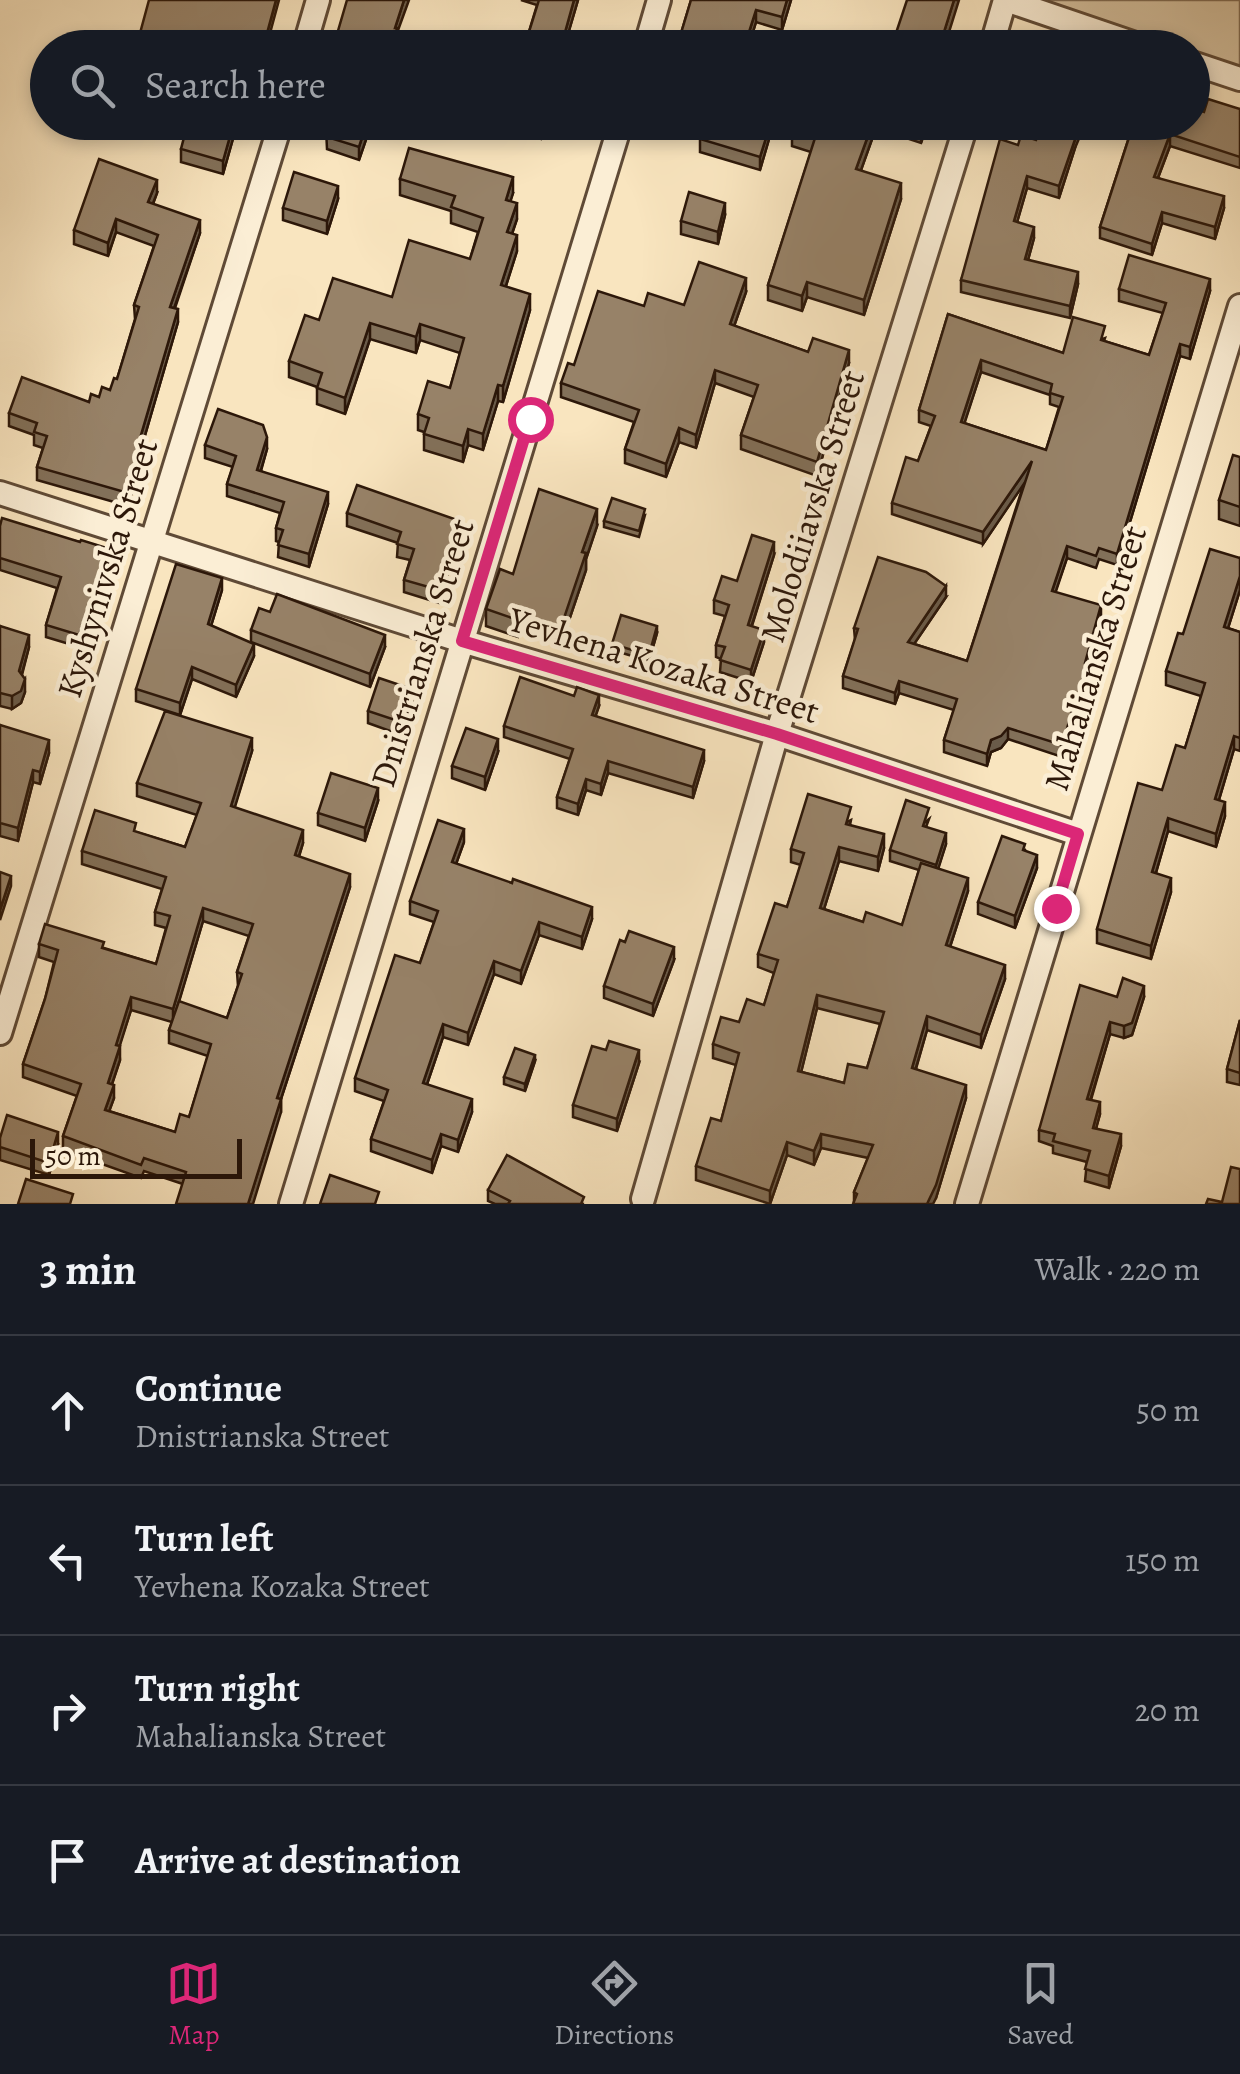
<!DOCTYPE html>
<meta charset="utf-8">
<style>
body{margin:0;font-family:Alegreya,serif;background:#20242c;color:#f1f3f6}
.scale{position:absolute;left:30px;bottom:25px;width:212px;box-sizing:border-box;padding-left:10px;border:5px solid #2c1709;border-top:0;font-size:28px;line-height:35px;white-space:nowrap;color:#2c1709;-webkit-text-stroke:8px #fbeed5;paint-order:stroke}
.stop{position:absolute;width:30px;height:30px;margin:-22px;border:8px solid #db2777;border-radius:50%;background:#fff}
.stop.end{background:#db2777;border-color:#fff;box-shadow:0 2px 10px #0008}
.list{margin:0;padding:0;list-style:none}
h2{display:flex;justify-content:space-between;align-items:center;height:130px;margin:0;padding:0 40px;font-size:42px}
h2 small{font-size:32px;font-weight:400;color:#9ea1a6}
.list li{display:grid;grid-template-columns:65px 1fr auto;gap:30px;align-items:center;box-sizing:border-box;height:150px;padding:0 40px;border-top:2px solid #363941}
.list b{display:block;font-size:38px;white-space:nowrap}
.list p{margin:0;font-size:32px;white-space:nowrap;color:#9ea1a6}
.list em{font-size:32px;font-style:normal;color:#9ea1a6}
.icon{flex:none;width:55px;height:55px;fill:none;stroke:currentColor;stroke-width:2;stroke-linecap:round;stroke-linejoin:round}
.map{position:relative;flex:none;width:1240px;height:1204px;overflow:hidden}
.search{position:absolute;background:#171b24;box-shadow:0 5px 15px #0003;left:30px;right:30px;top:30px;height:110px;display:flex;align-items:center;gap:25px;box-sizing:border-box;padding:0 35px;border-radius:55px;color:#9ea1a6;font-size:38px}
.sheet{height:730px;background:#171b24}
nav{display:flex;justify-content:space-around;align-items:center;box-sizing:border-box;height:140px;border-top:2px solid #363941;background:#171b24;font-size:28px;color:#9ea1a6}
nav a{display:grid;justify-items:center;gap:5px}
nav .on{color:#db2777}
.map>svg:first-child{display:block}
.green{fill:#d6c2a0;stroke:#816c54;stroke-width:2.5}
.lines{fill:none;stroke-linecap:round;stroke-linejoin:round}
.minor-casing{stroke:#5f4a36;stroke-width:28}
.minor{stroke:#fbeed5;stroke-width:22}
.wall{fill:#827059;stroke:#2c1709;stroke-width:2.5;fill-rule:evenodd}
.shaded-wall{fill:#6a5b49;stroke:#2c1709;stroke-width:2.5}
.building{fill:#978268;stroke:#2c1709;stroke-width:2.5;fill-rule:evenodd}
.route{stroke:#db2777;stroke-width:12}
.labels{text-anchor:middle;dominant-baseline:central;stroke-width:9;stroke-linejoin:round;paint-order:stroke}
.street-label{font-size:35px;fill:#2c1709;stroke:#fbeed5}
</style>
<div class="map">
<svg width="1240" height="1204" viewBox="0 0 1240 1204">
<rect width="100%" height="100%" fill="#f9e5bf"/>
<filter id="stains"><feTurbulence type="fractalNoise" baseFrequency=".002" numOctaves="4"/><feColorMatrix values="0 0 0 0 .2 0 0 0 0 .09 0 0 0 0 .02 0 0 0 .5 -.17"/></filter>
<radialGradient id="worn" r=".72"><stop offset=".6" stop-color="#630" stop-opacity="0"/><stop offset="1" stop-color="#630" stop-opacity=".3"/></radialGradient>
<!-- green -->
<path class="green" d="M1004,0H1240V80L1193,64L1192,48L1145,47Z"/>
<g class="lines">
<defs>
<g id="minor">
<path d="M1006,0L1147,48"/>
<path d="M304,48L318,0"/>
<path d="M645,48L659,0"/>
<path d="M991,48L1005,0"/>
<path d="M1192,63L1240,79"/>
<path d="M0,493L462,641L777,734L1078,834"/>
<path d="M0,1033L281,122"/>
<path d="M643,1199L777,734L967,122"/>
<path d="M291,1204L621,122"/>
<path d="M967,1204L1240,306"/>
</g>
</defs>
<!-- minor casing -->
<use href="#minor" class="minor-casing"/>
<!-- minor -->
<use href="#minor" class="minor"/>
</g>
<!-- wall -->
<g class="wall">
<path d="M521,0H578L567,37L524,48L537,5Z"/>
<path d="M691,0H791L782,30L756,22L748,48H679V40Z"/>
<path d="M1240,109V168L1170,146L1158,178L1224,208L1215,239L1162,223L1152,255L1100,238V227L1134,122Z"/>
<path d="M372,122L359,160L327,149L326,128Z"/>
<path d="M504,122H545L541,139L515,131V126Z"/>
<path d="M706,122H774L760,170L700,152V139Z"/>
<path d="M795,122H928L921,143L876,128L861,170L901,199L864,315L807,297L802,311L768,300V285L811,152L792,146V130Z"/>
<path d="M234,135L223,174L181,162V149Z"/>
<path d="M1036,140L1075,148L1059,198L1027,188L1017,222L1034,238L1028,260L1078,284L1070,318L961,292V280L1018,145Z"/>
<path d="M400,179L513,193L510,201L517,219L512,234L517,251L506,286L530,310L503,402L498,401L483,450L468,445L463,462L424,450V432L418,430V414L450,388L460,353L420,340L416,353L370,339L345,414L317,404V387L289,377V361L319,320L392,297L470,259L478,232L451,223V211L400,195Z"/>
<path d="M157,193L153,204L200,233L175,308L178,322L139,456V466L128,506L37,480V467L43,448L34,445V435L9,426V413L89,402L110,390L117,379L135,319L134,305L154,246L116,232L108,256L74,244V230Z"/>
<path d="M338,199L327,234L283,220V208Z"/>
<path d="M725,215L718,244L681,234V221Z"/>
<path d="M1119,289L1210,291L1190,359L1180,356L1117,565L1099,559L1096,568L1067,558L1055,592L1101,617L1088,664L1097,679L1088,710L1077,707L1062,757L1008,739L1001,748L991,752L987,766L944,752V740L954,710L899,693L895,704L843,688V676L855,640L854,628L946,597L914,644L967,661L1024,483L983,544L892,514V503L918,461L931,426L919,422V410L948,314L1063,353L1105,338L1104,341L1149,355L1163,313L1119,301ZM981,372L1050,395V404L1059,407L1046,450L964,423Z"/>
<path d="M746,292L734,326L808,352L849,363L817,476L741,449V435L754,397L715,383L696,448L679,442L666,477L625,463V449L634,422L561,397V383L574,365L644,306L684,305Z"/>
<path d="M205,445L267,449L261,471L328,504L309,567L278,557L279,542L276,541V528L280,513L227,496V484L233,467L205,458Z"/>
<path d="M1240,457V526L1219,519V500Z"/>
<path d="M347,513L460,533L439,603L404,592V580L410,560L397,557L398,543L347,526Z"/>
<path d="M645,515L639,537L604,527V521Z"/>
<path d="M0,526L80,542L110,561L79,647L46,637V625L57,588L0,570Z"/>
<path d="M597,526L586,559V570L561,644L520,630L518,637L486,626V609L513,574Z"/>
<path d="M774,555L752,626L764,642L751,682L720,672L721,659L716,657V645L725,616L714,613V600Z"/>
<path d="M1240,558V590L1228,628L1240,632V751L1234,749L1219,800L1225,816L1216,847L1168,831L1156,873L1171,892L1151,959L1097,943V929L1162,790L1185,748L1201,696L1166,685V671L1183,634Z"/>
<path d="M222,590L211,626L254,656L236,697L192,679L180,715L136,701V689Z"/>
<path d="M0,626L29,647L22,675L25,692L21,703L12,709L0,706Z"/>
<path d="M251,630L385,647L370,687L251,642Z"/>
<path d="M657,633L649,661L612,650V644Z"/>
<path d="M412,702L401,735L368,723V711Z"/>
<path d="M599,706L595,716L704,761L693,798L608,773L601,795L586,790L578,815L557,808V797L570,759L504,737V726Z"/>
<path d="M0,725L49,753L40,784L33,782L18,841L0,836Z"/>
<path d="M252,751L234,808L303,843L299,857L350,887L281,1099V1112L183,1184L144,1171L141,1178L63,1150V1136L77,1096L23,1077V1064L45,999L54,962L39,957V944L104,948L156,964L166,928L155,925V912L162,889L82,864V851L136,832L185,847L197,815L137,796V783ZM203,921L249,936L237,972L238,986L227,1018L178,1004ZM131,1010L172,1022L169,1030V1043L208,1056L189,1117L175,1132L109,1111L114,1098L112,1084L120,1060L119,1046Z"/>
<path d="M498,752L485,790L452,778V766Z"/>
<path d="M378,801L365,841L318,825V813Z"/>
<path d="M929,819L926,827L946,844L938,868L968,891L950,947L1005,979L981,1048L927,1030L916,1069L966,1098L936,1198L854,1202V1192L868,1158L821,1148L814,1165L787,1155L770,1204L696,1180V1166L721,1121L736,1065L713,1058V1044L764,1005L774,973L758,967V954L787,907L801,865L791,862V849L851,820L850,825L884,848L878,871L839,861L824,909L863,922L902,925L919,870L890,861V850ZM817,1008L880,1024L867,1068L844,1083L801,1072Z"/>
<path d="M464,842L456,864L592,919L582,949L539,935L521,984L494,974L468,1045L443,1037L427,1084L472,1112L458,1152L441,1146L432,1173L371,1151V1139L384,1101L355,1091V1078L420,963L434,922L410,914V901Z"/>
<path d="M1025,850L1037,868L1015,928L978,914V902Z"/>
<path d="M674,960L653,1016L604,998V986Z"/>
<path d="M1117,997H1144L1132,1035L1124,1038L1110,1034L1091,1100L1100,1114L1096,1128L1121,1146L1109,1188L1085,1181L1087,1162L1053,1153V1146L1039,1141V1130Z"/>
<path d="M1240,1020V1085L1227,1082V1069Z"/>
<path d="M535,1061L525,1091L504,1084V1077Z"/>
<path d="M639,1063L617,1131L573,1117V1105Z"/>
<path d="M0,1138L58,1144L49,1175L0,1160Z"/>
<path d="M488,1190L584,1204H495L488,1201Z"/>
</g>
<!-- shaded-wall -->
<g class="shaded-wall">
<path d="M276,0H279L266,48H263Z"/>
<path d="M404,0H409L397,33L396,48H392L395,28Z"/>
<path d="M574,0H578L564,48V36Z"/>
<path d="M787,0H791L782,30V17Z"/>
<path d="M954,0H959L944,48H939Z"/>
<path d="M756,10V22L748,48H744Z"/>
<path d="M234,122V135L223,174V161Z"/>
<path d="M367,122H372L359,160V147Z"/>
<path d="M542,122H545L541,139V127Z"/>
<path d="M771,122H774L760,170V157Z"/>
<path d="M873,122H876V128L856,184V169Z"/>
<path d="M923,122H928L921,143V128Z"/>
<path d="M1081,122H1086L1075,148L1059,198V186Z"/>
<path d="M1170,134V146L1154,188V177Z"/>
<path d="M1027,176V188L1014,233V221Z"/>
<path d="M513,177V193L506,216V200Z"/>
<path d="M157,180V193L148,216V202Z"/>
<path d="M901,183V199L864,315V300Z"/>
<path d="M338,186V199L327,234V221Z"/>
<path d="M1224,196V208L1215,239V227Z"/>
<path d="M517,203V219L507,248V232Z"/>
<path d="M725,203V215L718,244V232Z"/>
<path d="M1162,212V223L1152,255V244Z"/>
<path d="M116,219V232L108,256V243Z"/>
<path d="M200,220V233L170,320V307Z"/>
<path d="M1034,227V238L1025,271V259Z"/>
<path d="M517,235V251L501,301V285Z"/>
<path d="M1078,272V284L1070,318V306Z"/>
<path d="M746,278V292L730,338V324Z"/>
<path d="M1210,279V291L1190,359V347Z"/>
<path d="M807,282V297L802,311V296Z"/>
<path d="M530,294V310L503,402V386Z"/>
<path d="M178,309V322L139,456V466L128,506V493L136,452Z"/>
<path d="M370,323V339L345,414V398Z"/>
<path d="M420,324V340L416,353V337Z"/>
<path d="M1180,344V356L1117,565V554Z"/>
<path d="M849,350V363L817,476V462Z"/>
<path d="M981,360V372L961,434V422Z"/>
<path d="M715,370V383L696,448V435Z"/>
<path d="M498,385V401L483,450V434Z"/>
<path d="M679,428V442L666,477V464Z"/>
<path d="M468,429V445L463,462V446Z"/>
<path d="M267,437V449L257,483V470Z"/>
<path d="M1032,461V472L983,544V532Z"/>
<path d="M328,492V504L309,567V554Z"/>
<path d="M597,509V526L586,559V570L561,644V627L582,552Z"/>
<path d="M460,521V533L439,603V590Z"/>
<path d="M774,542V555L748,637V625Z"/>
<path d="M1067,546V558L1052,603V591Z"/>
<path d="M110,549V561L79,647V635Z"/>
<path d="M1240,576V590L1224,641V627Z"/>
<path d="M222,578V590L208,636V624Z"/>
<path d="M946,586V597L908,653V642Z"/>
<path d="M1101,605V617L1085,675V663Z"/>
<path d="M657,626V633L649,661V655Z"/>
<path d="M764,630V642L751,682V670Z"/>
<path d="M29,635V647L19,684V671Z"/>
<path d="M385,635V647L370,687V674Z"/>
<path d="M254,644V656L236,697V685Z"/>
<path d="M192,667V679L180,715V703Z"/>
<path d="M1097,667V679L1088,710V698Z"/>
<path d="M25,679V692L21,703L12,709V696Z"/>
<path d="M899,681V693L895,704V693Z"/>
<path d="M412,689V702L401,735V722Z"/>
<path d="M599,695V706L592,727V715Z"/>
<path d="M1077,695V707L1062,757V745Z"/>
<path d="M1008,728V739L1001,748L991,752L987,766V754L991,740Z"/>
<path d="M1234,736V749L1215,813V799Z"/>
<path d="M252,738V751L231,820V806Z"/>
<path d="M498,739V752L485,790V777Z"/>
<path d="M49,740V753L40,784V772Z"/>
<path d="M704,750V761L693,798V787Z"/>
<path d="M608,761V773L601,795V784Z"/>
<path d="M33,770V782L18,841V828Z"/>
<path d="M586,779V790L578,815V804Z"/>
<path d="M378,788V801L365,841V828Z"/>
<path d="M1225,802V816L1216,847V834Z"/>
<path d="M1168,818V831L1152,886V872Z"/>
<path d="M464,829V842L452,875V862Z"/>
<path d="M303,830V843L295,868V855Z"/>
<path d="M946,833V844L936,876V865Z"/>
<path d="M884,834V848L878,871V857Z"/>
<path d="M839,847V861L820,922V908Z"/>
<path d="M1037,855V868L1015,928V916Z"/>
<path d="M350,874V887L277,1111V1098Z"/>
<path d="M11,876V886L0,920V910Z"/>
<path d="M968,878V891L946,959V945Z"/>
<path d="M1171,878V892L1151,959V946Z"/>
<path d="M592,907V919L582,949V937Z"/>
<path d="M203,908V921L173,1022V1009Z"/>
<path d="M539,922V935L521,984V971Z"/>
<path d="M674,947V960L653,1016V1004Z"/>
<path d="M494,961V974L468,1045V1033Z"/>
<path d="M1005,965V979L981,1048V1035Z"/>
<path d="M1144,986V997L1132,1035L1124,1038V1026Z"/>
<path d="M817,995V1008L798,1085V1071Z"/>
<path d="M131,997V1010L116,1058V1045Z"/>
<path d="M927,1016V1030L912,1081V1068Z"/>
<path d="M1110,1022V1034L1087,1111V1099Z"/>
<path d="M443,1024V1037L423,1096V1083Z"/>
<path d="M120,1046V1060L108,1096V1083Z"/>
<path d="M639,1050V1063L617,1131V1119Z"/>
<path d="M535,1055V1061L525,1091V1084Z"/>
<path d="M114,1085V1098L105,1123V1110Z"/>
<path d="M966,1085V1098L936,1198L933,1204H927Z"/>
<path d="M281,1099V1112L253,1204H248Z"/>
<path d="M472,1099V1112L458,1152V1140Z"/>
<path d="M1100,1102V1114L1093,1140V1128Z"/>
<path d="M58,1132V1144L49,1175V1163Z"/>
<path d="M441,1134V1146L432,1173V1160Z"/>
<path d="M821,1134V1148L814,1165V1151Z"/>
<path d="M1121,1134V1146L1109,1188V1176Z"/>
<path d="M787,1142V1155L770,1204V1191Z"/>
</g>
<!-- building -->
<g class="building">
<path d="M149,0H276L263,48H136Z"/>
<path d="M347,0H404L395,28H397L392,48H333Z"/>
<path d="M539,0H574L564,36L601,48H524Z"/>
<path d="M691,0H787L782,17L756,10L744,48H701L679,40Z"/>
<path d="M907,0H954L939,48H891Z"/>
<path d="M831,32L873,48H826Z"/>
<path d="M1208,99L1240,109V157L1170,134L1154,177L1224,196L1215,227L1162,212L1152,244L1100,227L1134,122H1192V108L1204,112Z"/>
<path d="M188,122H234L223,161L181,149Z"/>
<path d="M328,122H367L359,147L327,137L330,129L326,128Z"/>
<path d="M527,122H542L541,127Z"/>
<path d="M706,122H771L760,157L700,139Z"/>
<path d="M795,122H873L856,169L901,183L864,300L807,282L802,296L768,285L815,138L792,130Z"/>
<path d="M905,122H923L921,128Z"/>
<path d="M1043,122H1081L1059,186L1027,176L1014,221L1034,227L1025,259L1078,272L1070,306L961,280L1000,139L1018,145L1021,135L1036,140Z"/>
<path d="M409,148L513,177L506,200L517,203L507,232L517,235L501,285L530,294L503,386L498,385L483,434L468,429L463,446L424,434L429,418L418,414L428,381L450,388L464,338L420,324L416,337L370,323L345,398L317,388L322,373L289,361L305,315L319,320L333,278L392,297L409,240L470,259L483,218L451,207L455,196L400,179Z"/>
<path d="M99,159L157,180L148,202L200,220L170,307L178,309L136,452L139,453L128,493L37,467L47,436L34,432L37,423L9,413L22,377L89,402L91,394L99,397L102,387L110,390L114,378L117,379L139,307L134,305L158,235L116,219L108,243L74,230Z"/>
<path d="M294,172L338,186L327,221L283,208Z"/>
<path d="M689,192L725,203L718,232L681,221Z"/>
<path d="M1129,255L1210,279L1190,347L1180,344L1117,554L1099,548L1096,556L1067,546L1052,591L1101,605L1085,663L1097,667L1088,698L1077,695L1062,745L1008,728L1001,736L991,740L987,754L944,740L957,699L899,681L895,693L843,676L858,629L854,628L878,557L926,572L946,586L908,642L967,661L1032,461L983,532L892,503L906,457L918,461L935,416L919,410L948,314L1063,353L1073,317L1105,326L1101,340L1149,355L1166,303L1119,289ZM981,360L1052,384L1050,393L1063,397L1046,450L961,422Z"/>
<path d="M699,262L746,278L730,324L808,352L813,338L849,350L817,462L741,435L758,385L715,370L696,435L679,428L666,464L625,449L639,410L561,383L568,363L574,365L598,291L644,306L648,293L684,305Z"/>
<path d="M218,409L263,425L267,437L257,470L328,492L309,554L278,545L283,530L276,528L284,502L227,484L236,456L205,445Z"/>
<path d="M1233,455L1240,457V507L1219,500Z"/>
<path d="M357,485L460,521L439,590L404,580L414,549L397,544L401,532L347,513Z"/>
<path d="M539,489L597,509L582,552L586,553L561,627L520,614L518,620L486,609L500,569L513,574Z"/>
<path d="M612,498L645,509L639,531L604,521Z"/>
<path d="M2,518L80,542L81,540L110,549L79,635L46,625L61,577L0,558V526Z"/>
<path d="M752,535L774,542L748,625L764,630L751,670L720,660L725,647L716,645L729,605L714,600L722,576L737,581Z"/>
<path d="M1210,549L1240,558V576L1224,627L1240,632V738L1234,736L1215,799L1225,802L1216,834L1168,818L1152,872L1171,878L1151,946L1097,929L1138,783L1162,790L1176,745L1185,748L1205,683L1166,671L1178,633L1183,634Z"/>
<path d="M176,564L222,578L208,624L254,644L236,685L192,667L180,703L136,689Z"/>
<path d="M277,594L385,635L370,674L251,630L259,608L270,612Z"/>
<path d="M621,615L657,626L649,655L612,644Z"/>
<path d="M0,626L29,635L19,671L25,679L21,691L12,696L0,693Z"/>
<path d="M520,677L574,696L577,687L599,695L592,715L704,750L693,787L608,761L601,784L586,779L578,804L557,797L573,749L504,726Z"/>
<path d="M379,678L412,689L401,722L368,711Z"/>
<path d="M165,711L252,738L231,806L303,830L295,855L350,874L277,1098L281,1099L248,1204H176L186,1172L144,1158L141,1165L63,1136L81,1084L23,1064L45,999L58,950L39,944L45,924L104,942L102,948L156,964L170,916L155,912L166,877L82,851L95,810L136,823L134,831L185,847L201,803L137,783ZM203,908L253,924L237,972L242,974L227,1018L179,1001L169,1030L211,1044L189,1117L180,1114L175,1132L105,1110L114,1085L108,1083L120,1046L116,1045L131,997L173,1009Z"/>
<path d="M0,725L49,740L40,772L33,770L18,828L0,823Z"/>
<path d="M466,728L498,739L485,777L452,766Z"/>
<path d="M331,773L378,788L365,828L318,813Z"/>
<path d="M808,794L851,807L846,824L884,834L878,857L839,847L820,908L863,922L866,912L902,925L921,863L968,878L946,945L1005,965L981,1035L927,1016L912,1068L966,1085L936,1185L927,1204H853L857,1194L854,1192L873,1145L821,1134L814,1151L787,1142L770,1191L696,1166L711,1118L721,1121L739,1053L713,1044L721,1017L739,1022L747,999L764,1005L778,960L758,954L775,903L787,907L804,853L791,849ZM817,995L884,1012L867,1068L848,1064L844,1083L798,1071Z"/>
<path d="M906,800L929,808L923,826L946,833L936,865L890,850Z"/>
<path d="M438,820L464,829L452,862L512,883L513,879L592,907L582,937L539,922L521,971L494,961L468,1033L443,1024L423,1083L472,1099L458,1140L441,1134L432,1160L371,1139L388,1090L355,1078L395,955L420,963L438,911L410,901Z"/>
<path d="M1002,836L1025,844L1023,850L1037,855L1015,916L978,902Z"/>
<path d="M0,872L11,876L0,910Z"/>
<path d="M629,931L674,947L653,1004L604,986L620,940L625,942Z"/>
<path d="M1123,978L1144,986L1132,1023L1124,1026L1110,1022L1087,1099L1100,1102L1093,1128L1121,1134L1109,1176L1085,1169L1090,1151L1053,1141L1055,1134L1039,1130L1080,985L1117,997Z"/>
<path d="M1240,1020V1073L1227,1069Z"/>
<path d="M609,1041L639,1050L617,1119L573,1105L592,1046L606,1050Z"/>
<path d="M515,1048L535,1055L525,1084L504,1077Z"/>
<path d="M7,1115L58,1132L49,1163L0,1147V1138Z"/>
<path d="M507,1155L584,1197L581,1204H508L510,1201L488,1190Z"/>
<path d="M1231,1167L1240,1169V1204H1206L1208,1199L1222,1202Z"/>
<path d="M330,1175L379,1192L375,1204H320Z"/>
<path d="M26,1179L73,1194L70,1204H18Z"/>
</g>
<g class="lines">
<!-- route -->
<path class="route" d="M530,419L462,641L777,734L1078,834L1056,908"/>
</g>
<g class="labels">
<!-- street labels -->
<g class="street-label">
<text transform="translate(812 506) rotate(-73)">Molodiiavska Street</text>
<text transform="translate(107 568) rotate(-73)">Kyshynivska Street</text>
<text transform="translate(422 653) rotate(-73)">Dnistrianska Street</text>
<text transform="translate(1095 658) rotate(-73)">Mahalianska Street</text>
<text transform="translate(664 665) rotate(17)">Yevhena Kozaka Street</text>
</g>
</g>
<rect width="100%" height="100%" filter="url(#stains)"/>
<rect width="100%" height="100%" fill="url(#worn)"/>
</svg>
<div class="scale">50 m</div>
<div class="stop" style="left:530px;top:419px"></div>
<div class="stop end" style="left:1056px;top:908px"></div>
<div class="search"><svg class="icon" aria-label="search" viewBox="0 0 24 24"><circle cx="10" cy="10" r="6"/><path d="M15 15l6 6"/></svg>Search here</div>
</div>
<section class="sheet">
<h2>3 min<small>Walk · 220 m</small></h2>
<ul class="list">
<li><svg class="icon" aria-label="ahead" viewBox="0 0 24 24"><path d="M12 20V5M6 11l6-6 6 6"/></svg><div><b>Continue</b><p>Dnistrianska Street</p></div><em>50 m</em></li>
<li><svg class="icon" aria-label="left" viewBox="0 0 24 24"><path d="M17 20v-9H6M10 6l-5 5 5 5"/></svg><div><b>Turn left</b><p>Yevhena Kozaka Street</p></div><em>150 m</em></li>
<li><svg class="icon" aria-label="right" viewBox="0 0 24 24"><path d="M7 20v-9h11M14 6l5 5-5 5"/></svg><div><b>Turn right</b><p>Mahalianska Street</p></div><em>20 m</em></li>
<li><svg class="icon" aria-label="arrive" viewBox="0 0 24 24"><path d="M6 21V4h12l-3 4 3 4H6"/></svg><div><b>Arrive at destination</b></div></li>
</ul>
</section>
<nav>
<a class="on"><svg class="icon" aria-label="map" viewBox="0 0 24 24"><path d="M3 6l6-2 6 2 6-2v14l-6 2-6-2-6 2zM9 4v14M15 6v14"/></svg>Map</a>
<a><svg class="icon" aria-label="directions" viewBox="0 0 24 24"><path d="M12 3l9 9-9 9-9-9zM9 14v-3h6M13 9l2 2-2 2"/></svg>Directions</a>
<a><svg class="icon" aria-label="saved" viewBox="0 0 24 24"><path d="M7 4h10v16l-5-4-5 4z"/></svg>Saved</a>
</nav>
